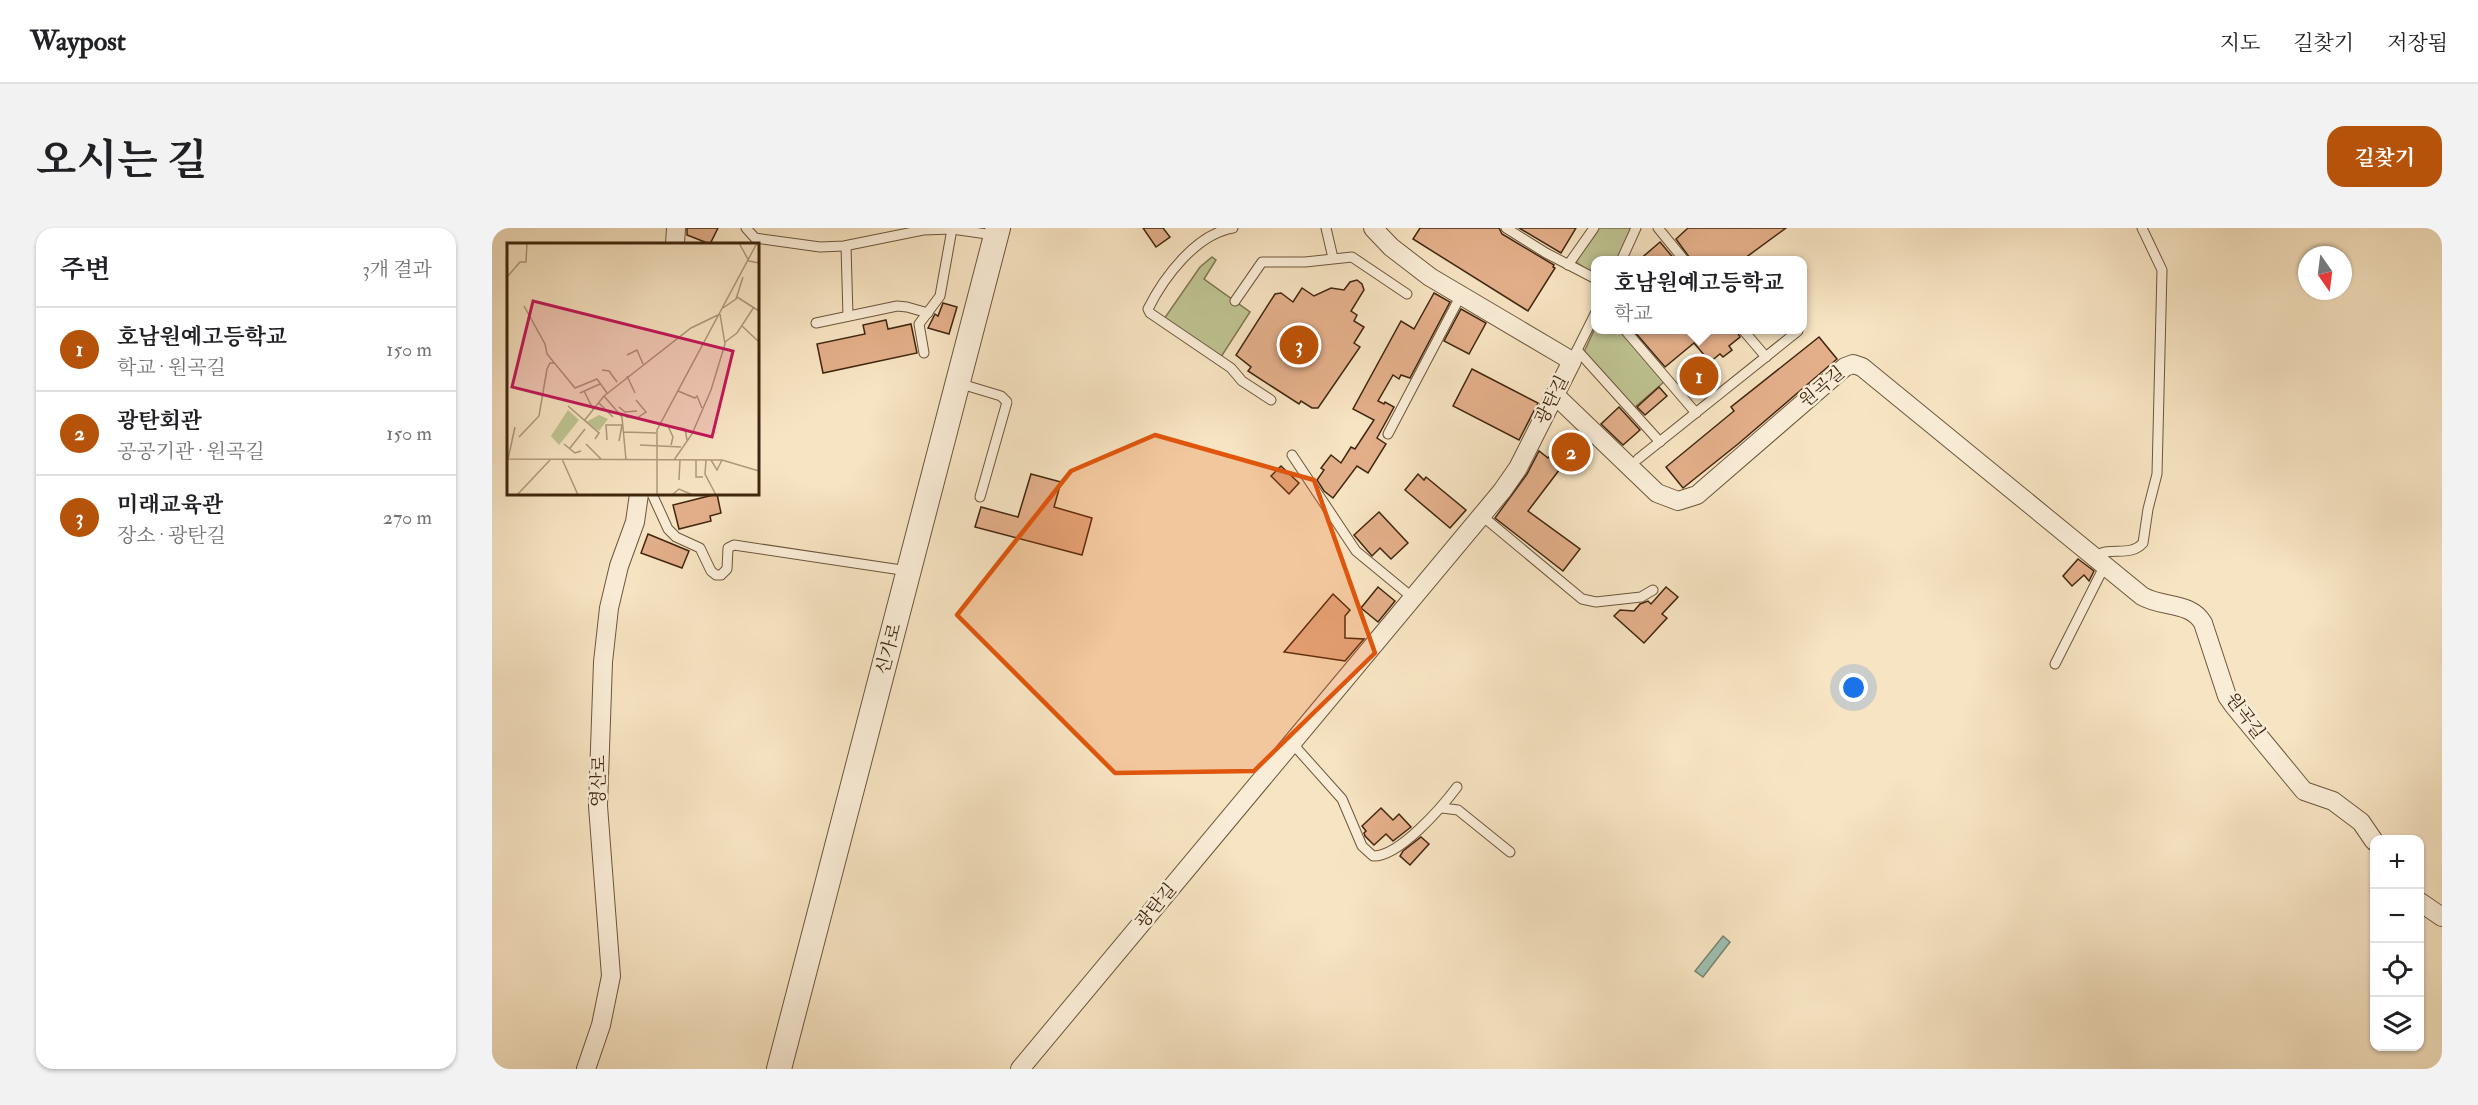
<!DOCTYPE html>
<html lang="ko">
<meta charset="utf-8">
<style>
body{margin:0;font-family:"IM FELL Double Pica","Noto Serif KR",serif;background:#f2f2f2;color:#202124}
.controls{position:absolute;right:18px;bottom:18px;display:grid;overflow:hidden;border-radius:12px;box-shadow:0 2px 4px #0004}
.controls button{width:54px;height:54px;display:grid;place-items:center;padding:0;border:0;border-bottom:2px solid #e0e0e0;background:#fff;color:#202124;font:30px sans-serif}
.compass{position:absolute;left:1806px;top:18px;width:54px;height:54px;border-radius:50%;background:#fff;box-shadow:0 2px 4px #0004;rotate:166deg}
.you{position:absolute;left:1362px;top:460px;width:21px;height:21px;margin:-15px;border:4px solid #fff;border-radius:50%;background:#1a73e8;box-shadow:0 0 0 9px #1a73e833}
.badge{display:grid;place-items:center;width:39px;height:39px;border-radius:50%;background:#b45309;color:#fff;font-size:20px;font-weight:700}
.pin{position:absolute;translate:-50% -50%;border:3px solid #fff;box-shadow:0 2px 6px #0006}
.popup{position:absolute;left:1099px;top:28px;width:216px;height:78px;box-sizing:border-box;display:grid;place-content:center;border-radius:12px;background:#fff;filter:drop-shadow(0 2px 4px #0005);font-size:20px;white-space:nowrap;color:#757577}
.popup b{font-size:22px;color:#202124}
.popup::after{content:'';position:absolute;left:50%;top:100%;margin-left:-12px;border:12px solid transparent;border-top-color:#fff}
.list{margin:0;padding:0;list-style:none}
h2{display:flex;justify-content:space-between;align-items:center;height:78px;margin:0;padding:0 24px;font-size:26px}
h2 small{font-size:20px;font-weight:400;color:#757577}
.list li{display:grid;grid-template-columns:39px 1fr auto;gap:18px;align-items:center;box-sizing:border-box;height:84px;padding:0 24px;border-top:2px solid #e0e0e0}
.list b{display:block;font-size:22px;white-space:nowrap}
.list p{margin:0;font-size:20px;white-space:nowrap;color:#757577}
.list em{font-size:20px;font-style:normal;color:#757577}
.icon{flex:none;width:33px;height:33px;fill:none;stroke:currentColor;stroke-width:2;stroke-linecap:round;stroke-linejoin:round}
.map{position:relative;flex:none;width:1950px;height:841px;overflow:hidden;border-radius:18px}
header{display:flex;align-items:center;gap:36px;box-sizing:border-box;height:84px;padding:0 30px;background:#fff;border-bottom:2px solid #e0e0e0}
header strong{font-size:28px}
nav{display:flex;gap:33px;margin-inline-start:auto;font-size:21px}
.intro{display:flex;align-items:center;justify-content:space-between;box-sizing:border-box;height:144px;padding:0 36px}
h1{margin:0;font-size:42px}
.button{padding:15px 27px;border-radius:18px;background:#b45309;color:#fff;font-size:21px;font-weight:700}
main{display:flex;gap:36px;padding:0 36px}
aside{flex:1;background:#fff;border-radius:18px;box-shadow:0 2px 4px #0004}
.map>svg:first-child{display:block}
.green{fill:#bfc492;stroke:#807550;stroke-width:1.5}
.water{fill:#9dbfb0;stroke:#78826f;stroke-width:1.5}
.building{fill:#e3af8a;stroke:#40260e;stroke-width:1.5}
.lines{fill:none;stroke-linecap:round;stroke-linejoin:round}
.service-casing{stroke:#6e563b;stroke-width:11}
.minor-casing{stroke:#6e563b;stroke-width:20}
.tertiary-casing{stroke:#6e563b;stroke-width:26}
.service{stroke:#faedd7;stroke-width:9}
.minor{stroke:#faedd7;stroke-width:18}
.tertiary{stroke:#faedd7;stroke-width:24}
.marked{fill:#e0560c;fill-opacity:0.2;stroke:#e0560c;stroke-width:4.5;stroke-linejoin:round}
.labels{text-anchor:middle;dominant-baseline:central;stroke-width:5;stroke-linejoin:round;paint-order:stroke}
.street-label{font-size:18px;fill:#40260e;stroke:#faedd7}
.inset-road{fill:none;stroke:#ae987a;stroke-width:1.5}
.view{fill:#c2185b;fill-opacity:0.15;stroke:#c2185b;stroke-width:3}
.inset-edge{fill:none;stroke:#40260e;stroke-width:3}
</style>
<header>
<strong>Waypost</strong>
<nav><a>지도</a><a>길찾기</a><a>저장됨</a></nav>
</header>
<div class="intro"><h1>오시는 길</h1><a class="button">길찾기</a></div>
<main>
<aside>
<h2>주변<small>3개 결과</small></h2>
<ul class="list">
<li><span class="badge">1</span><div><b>호남원예고등학교</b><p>학교 · 원곡길</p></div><em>150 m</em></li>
<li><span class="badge">2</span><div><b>광탄회관</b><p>공공기관 · 원곡길</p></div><em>150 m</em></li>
<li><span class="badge">3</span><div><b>미래교육관</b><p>장소 · 광탄길</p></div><em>270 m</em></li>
</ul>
</aside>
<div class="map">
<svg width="1950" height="841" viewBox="0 0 1950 841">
<rect width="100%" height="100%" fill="#f7e4c2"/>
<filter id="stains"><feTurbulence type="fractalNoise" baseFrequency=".00333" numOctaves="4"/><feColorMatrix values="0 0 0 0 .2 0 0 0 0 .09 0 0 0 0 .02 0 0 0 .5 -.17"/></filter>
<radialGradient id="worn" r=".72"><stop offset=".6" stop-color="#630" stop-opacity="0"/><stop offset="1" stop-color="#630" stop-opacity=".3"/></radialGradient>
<!-- green -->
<g class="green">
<path d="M1105,0H1137L1139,3L1125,32L1104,33L1103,47L1084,34Z"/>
<path d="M720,29L724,32L712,51L758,84L729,129L672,91L708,39Z"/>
<path d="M1103,100L1104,102H1128L1173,153L1142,180L1092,124Z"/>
</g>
<!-- water -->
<path class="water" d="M1231,708L1238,714L1211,749L1203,743Z"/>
<!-- building -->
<g class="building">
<path d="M195,0H226L218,16L195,7Z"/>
<path d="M651,0H671L678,9L664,19Z"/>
<path d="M928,0H1007L1010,6L1062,37L1061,39L1063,40L1036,83L921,11Z"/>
<path d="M1027,0H1084L1069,25Z"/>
<path d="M1196,0H1294L1249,33H1200L1184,11Z"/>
<path d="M1168,14L1184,33H1146Z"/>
<path d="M865,52L870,56L872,62L859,83L865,87L862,93L872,99L862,115L868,119L826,180H820L809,173L807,176L756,143L759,139L744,127L783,66L789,65L801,74L810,60L822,68L839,60L852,62L858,54Z"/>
<path d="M942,65L958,74L918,150L909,147L907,151L901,147L886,173L892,176L893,174L902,179L885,210L894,216L876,245L865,238L841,270L832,263L825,252L832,242L829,240L839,227L849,235L859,219L863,221L882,192L861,181L909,93L922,101Z"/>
<path d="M451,75L465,79L457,106L436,100L443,86L446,88Z"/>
<path d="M969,81L994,95L977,126L952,113Z"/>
<path d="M394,92L396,101L419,96L425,125L331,145L325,116L373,106L371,97Z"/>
<path d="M1141,102H1244L1248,109L1237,118L1240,122L1231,129L1228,126L1218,134L1202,115L1173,139Z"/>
<path d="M1327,109L1345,131L1246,216L1191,260L1174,239L1242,183L1239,179Z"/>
<path d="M980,141L1046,175L1027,212L961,178Z"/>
<path d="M1167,159L1175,168L1153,187L1145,179Z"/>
<path d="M1127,179L1148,202L1131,217L1109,196Z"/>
<path d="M1081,203L1099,219L1081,238L1078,236L1074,240L1071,237L1036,283L1088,321L1071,343L1003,290L1035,246L1047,223L1056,230Z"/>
<path d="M789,238L807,255L797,266L779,248Z"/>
<path d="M539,246L569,254L562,279L600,290L590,327L483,299L489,279L526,289Z"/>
<path d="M926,246L932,252L934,249L974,282L958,300L913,262Z"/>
<path d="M225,266L229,285L218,288L219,293L187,301L181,277Z"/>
<path d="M887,284L916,315L899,331L888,320L880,328L862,307Z"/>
<path d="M156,306L197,323L190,340L149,325Z"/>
<path d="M1586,331L1602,343L1597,353L1592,347L1580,358L1571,348Z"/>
<path d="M886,359L903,373L886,394L869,380Z"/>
<path d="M1174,359L1186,369L1170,386L1175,390L1152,415L1122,388L1128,382L1142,383L1148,376L1156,373L1159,376Z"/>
<path d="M841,366L858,382L853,388V410L872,411L853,433L792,424Z"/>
<path d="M889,580L901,592L907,586L919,599L901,613L894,606L882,617L873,608L872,605L874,603L870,598Z"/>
<path d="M929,609L937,616L918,637L908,628L911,623Z"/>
</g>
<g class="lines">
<defs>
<g id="service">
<path d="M254,0L263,10L328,19L352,18L431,2L460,1L502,7"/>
<path d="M741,0C704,6 672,49 656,81L658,85L739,140L750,153L779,172"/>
<path d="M834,0L841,30"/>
<path d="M1014,0L1054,25L1104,51"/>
<path d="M1166,0L1193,33"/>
<path d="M354,18L356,88"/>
<path d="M1129,33L1144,0"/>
<path d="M1076,37L1102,0"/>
<path d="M743,73L770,34H813L860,29L915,66"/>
<path d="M324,95L405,78L415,79L436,85"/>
<path d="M1133,102L1204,185"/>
<path d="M1251,102L1274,129"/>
<path d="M1085,122L1168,214"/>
<path d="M432,125L427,96L448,68L460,1"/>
<path d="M1082,128L1104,84"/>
<path d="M466,155L509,168L515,174L488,269"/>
<path d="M896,206L969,67"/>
<path d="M800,227L864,323L921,370"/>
<path d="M1146,231L1306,103"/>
<path d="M160,266L176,301L184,309L208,320L219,343L224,347H229L235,341L236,320L242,317L416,343"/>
<path d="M989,287L1090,371L1104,374L1149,369L1161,362"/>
<path d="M1603,329C1616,317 1638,330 1651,315L1656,281L1665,246L1670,42L1650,0"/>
<path d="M1563,436L1613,337"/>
<path d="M800,515L850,571L870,618L881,628C907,629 950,579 965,559"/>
<path d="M950,580L966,582L1018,624"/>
</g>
<g id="minor">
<path d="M183,16L184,0"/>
<path d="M1063,167L1165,265L1186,273L1205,267L1353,139L1361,136L1370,139L1650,368C1670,380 1698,373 1711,395L1735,468L1742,478L1812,563L1841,573L1869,594L1882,613"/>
<path d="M1928,674L1950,689"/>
<path d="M94,841L109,797L119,748L106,578L111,434L117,380L127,338L143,294L147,266"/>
<path d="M528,841L1010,263L1026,240L1080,133L938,49L899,19L881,0"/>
</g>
<path id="tertiary" d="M287,841L506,0"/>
</defs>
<!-- service casing -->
<use href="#service" class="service-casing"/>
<!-- minor casing -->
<use href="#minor" class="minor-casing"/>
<!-- tertiary casing -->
<use href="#tertiary" class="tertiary-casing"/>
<!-- service -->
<use href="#service" class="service"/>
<!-- minor -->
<use href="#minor" class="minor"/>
<!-- tertiary -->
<use href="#tertiary" class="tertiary"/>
</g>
<!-- marked area -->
<path class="marked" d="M663,207L822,252L883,425L762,543L623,545L465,387L579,243Z"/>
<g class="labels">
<!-- street labels -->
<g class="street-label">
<text transform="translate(1330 159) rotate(-40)">원곡길</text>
<text transform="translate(1060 172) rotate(-63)">광탄길</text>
<text transform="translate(397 421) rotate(-75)">신가로</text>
<text transform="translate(1753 488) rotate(53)">원곡길</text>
<text transform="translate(107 553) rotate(-89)">영산로</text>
<text transform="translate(664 678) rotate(-50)">광탄길</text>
</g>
</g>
<!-- overview -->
<g transform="translate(15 15)">
<rect width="252" height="252" fill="#f7e4c2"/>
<path d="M61,167L72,177L52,202L44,193ZM92,172L101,176L92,188L79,179Z" fill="#bfc492"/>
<path class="inset-road" d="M232,0L242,18L252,20M0,34L13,19H19L20,0M230,54L252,68M17,63L38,101L40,111L68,145L90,136L100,150M216,65L229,56L236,34M235,83L252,99M218,99L230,90L247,64M120,112L130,107L136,121M95,127L102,128L110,139M120,133L128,150M77,148L86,166M171,148L188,155L190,153L195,165M73,150L93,141M92,160L106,174M61,163L92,190L88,196M112,164L118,169L130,168M119,174L130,175L139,169L129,157M77,178L97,153M153,181L178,186L180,197M161,183L166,194L164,202M117,189L149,190M12,194L32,173L40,126L43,120H48M100,197L99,182H115L112,198M57,201L68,210L74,208M79,201L94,216M133,202L174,204M63,205L78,186M0,216L215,217L252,228M1,216L8,184M55,216L71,252M119,217L115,174L97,153L184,85L213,71M167,217L185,191L204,147L218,101L213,71M189,217V234H196M199,217L198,231L209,252M204,217L210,227L215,217M172,237L173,217M10,252L44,216M150,252V187L250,0M165,252L172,246L186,252"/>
<path class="view" d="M26,58L226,108L205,194L5,144Z"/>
<rect width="252" height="252" class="inset-edge"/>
</g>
<rect width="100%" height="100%" filter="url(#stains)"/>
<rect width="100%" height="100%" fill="url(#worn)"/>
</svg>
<div class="controls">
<button>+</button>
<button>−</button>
<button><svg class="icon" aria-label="locate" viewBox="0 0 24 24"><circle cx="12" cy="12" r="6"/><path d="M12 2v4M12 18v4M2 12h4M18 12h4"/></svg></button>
<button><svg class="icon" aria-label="layers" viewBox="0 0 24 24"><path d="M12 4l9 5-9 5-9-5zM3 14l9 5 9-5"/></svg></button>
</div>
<svg class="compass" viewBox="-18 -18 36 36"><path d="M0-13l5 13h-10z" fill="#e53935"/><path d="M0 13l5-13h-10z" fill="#757577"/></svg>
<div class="you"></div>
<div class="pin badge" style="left:1207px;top:148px">1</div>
<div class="popup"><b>호남원예고등학교</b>학교</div>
<div class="pin badge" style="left:1079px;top:224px">2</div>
<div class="pin badge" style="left:807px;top:117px">3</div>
</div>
</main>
